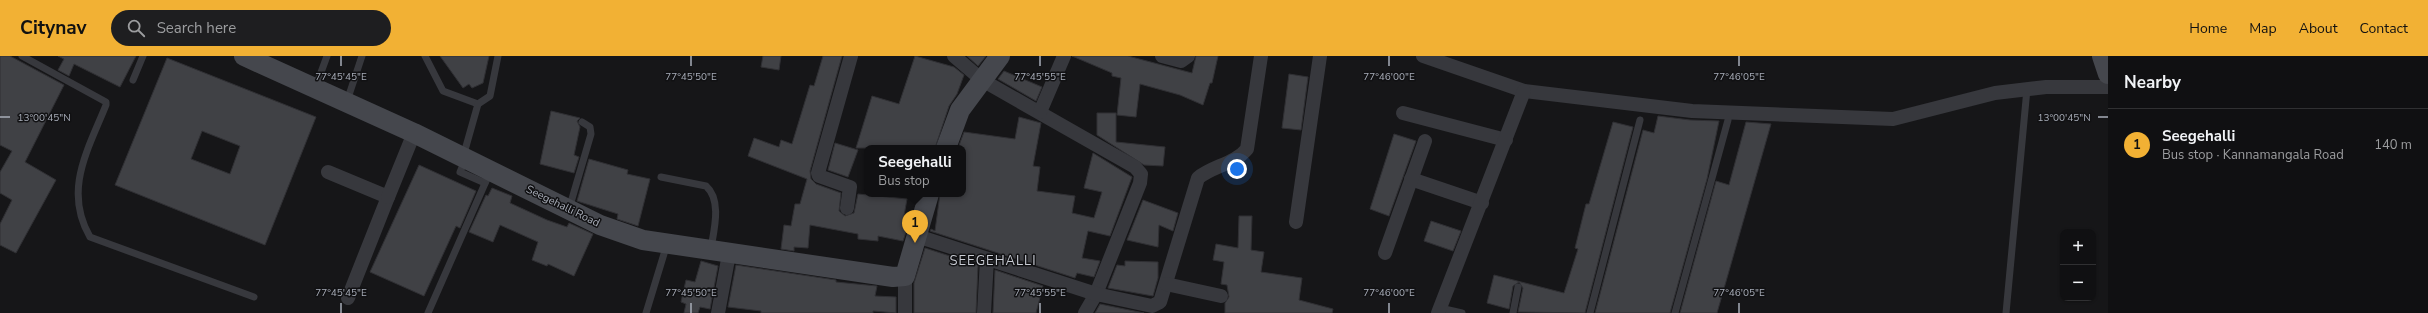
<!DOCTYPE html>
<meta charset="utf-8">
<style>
body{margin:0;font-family:"Nunito Sans",sans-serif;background:#1e1e20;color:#f1f3f6}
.controls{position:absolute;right:12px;bottom:12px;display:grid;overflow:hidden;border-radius:8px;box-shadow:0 1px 3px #0004}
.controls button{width:36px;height:36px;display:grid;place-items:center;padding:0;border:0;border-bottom:1px solid #303032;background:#101012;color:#f1f3f6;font:20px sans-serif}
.you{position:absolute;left:1237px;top:113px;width:14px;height:14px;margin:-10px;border:3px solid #fff;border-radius:50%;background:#1a73e8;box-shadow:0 0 0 6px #1a73e833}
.badge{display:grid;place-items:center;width:26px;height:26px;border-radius:50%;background:#f2b134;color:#111;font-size:13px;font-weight:700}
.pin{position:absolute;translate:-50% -33px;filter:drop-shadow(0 1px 2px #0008)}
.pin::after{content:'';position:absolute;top:21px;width:14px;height:12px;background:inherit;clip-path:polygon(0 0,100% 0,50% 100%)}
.popup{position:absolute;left:864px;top:89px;width:102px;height:52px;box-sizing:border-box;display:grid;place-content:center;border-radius:8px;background:#101012;filter:drop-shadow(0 1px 3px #0005);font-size:13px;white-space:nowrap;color:#9c9d9f}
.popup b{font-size:15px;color:#f1f3f6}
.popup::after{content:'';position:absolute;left:50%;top:100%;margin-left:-8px;border:8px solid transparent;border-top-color:#101012}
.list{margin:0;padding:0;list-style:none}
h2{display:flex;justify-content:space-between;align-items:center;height:52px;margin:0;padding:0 16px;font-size:17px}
h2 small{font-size:13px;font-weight:400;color:#9c9d9f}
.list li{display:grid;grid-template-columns:26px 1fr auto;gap:12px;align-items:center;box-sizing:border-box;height:72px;padding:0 16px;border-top:1px solid #303032}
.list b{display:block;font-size:15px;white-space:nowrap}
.list p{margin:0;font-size:13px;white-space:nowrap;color:#9c9d9f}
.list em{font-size:13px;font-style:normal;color:#9c9d9f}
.icon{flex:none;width:22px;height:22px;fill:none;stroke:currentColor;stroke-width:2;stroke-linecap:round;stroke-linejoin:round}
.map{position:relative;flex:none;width:2108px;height:257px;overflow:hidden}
header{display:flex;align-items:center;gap:24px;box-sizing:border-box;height:56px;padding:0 20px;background:#f2b134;color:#111}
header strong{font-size:19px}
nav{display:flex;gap:22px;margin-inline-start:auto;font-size:14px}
.search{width:280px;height:36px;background:#1e1e20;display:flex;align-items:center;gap:10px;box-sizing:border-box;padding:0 14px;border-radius:22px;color:#9c9d9f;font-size:15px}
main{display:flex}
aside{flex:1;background:#101012}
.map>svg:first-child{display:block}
.building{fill:#404145;stroke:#303034;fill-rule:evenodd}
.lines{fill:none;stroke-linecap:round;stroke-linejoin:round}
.lane{stroke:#37383d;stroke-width:7}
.street{stroke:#37383d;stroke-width:14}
.secondary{stroke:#45474d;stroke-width:20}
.ticks{fill:none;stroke:#a8adb8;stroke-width:1.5}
.labels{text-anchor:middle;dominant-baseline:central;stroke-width:3;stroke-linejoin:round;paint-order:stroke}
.street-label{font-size:11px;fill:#a8adb8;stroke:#111113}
.quarter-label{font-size:13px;letter-spacing:1px;fill:#c9ccd4;stroke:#111113}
.ticks-label{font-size:10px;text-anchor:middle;fill:#a8adb8;stroke:#111113;stroke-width:3;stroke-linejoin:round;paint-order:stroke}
</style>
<header>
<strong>Citynav</strong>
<div class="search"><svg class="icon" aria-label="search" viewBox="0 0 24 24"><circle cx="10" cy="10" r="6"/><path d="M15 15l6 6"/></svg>Search here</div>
<nav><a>Home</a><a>Map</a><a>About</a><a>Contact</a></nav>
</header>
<main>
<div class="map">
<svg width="2108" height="257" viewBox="0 0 2108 257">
<rect width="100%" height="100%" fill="#161618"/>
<!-- building -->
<g class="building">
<path d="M0,0H10L64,29L25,106L56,124L16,197L0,189V168L12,144L0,137V116L12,95L0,89Z"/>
<path d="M58,0H136L120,31L74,8L69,20L58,14L64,3Z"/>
<path d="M440,0H489L483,27L472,32L469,28L463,32Z"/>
<path d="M763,0H781L779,14L761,11Z"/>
<path d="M823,0H842L810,115L811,123L816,128L841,137L839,155L845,160L854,157L858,138L907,143L903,165L909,167L903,185L878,180V185L858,183V178L810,169L808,192L794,191V195L781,193L784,169L791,170L795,148H800L807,123L748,100L754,82L779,91L781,84L792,88L810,29L814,30Z"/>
<path d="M915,0L954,11L964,19L957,38L949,50L935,92H856L872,40L899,48Z"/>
<path d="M967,0H986L978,10Z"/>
<path d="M1072,0H1128L1192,17L1196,0H1218L1212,27H1210L1203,49L1180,39L1140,28L1136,61L1117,59L1121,22L1112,20V17Z"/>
<path d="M167,2L316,61L265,189L115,129ZM202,75L240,90L230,118L191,103Z"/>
<path d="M1004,15L1042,31L1036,45L998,23Z"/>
<path d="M1289,18L1308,21L1301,74L1282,72Z"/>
<path d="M551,55L580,62L577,65L580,71L574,99L579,101L574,117L540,108Z"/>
<path d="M1097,57H1116V86L1165,91L1163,110L1144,109L1097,79Z"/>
<path d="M1658,60L1690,64L1719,65L1707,123L1670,257H1595L1643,74L1654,77Z"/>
<path d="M1019,61L1041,67L1033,110L1040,111L1037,135L1075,140L1072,157L1094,162L1102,136L1084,132L1093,97L1132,121L1110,180L1088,175L1082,202L1100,205L1094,221L1077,217L1075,222L930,175L931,173L935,175L940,138H963V92H958L964,76L1015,83Z"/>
<path d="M1613,66L1633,71L1585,257L1518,256L1523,232L1519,226L1513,230L1509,253L1487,247L1494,219L1564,237L1578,193L1575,192L1586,148H1589Z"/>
<path d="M1746,66L1771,68L1717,257H1680L1716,125L1729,129Z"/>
<path d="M1394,78L1416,85L1389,160L1370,153Z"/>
<path d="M835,87L858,94L848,121L828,114Z"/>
<path d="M589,103L628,114L627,118L650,123L638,170L617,163L618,158L577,145Z"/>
<path d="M419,109L476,135L460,172L456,170L424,240L370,216Z"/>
<path d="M492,132L512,140L510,147L547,164L567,171L569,167L593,178L574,220L548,208L547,210L532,204L538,186L500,169L493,186L469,176L486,139L488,140Z"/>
<path d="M1143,144L1178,157L1173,175L1159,169L1158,191L1127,184Z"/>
<path d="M1239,160H1252L1251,194L1264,196L1261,216L1302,222L1299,244L1333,253L1332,257H1225V247L1229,241L1227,229L1221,228L1224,206L1213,204L1216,188L1238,192Z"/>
<path d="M1431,165L1461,175L1453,195L1424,185Z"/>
<path d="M925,192L978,209L976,257H914V227Z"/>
<path d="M701,205L718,210L710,253L700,251L698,257H684L686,248L681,246L686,224L695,226Z"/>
<path d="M1125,205L1158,206V222L1153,240L1108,232L1117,209L1125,210Z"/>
<path d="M736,209L836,224V226L877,230L875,240L896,241V257L873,255V257H761V255L728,251Z"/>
<path d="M995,214L1043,230L1036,257H993Z"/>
<path d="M1100,248L1144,257H1095Z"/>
</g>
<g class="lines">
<!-- lane -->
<g class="lane">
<path d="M22,0L106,46V49C88,94 63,134 90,181L254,241"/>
<path d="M425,0L443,35L478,48"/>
<path d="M133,24L143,0"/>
<path d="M316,30L327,0"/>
<path d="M347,45L362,0"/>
<path d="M463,101L478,48L490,40L498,0"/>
<path d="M465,104L460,116L485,127"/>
<path d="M661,121L706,130C722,144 714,174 711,192"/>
<path d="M569,153L591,78L590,71L582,66"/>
<path d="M1440,252L1462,257"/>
<path d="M428,257L490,116"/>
<path d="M646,257L667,188"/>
<path d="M1513,257L1518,231"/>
<path d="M1590,257L1640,64"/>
<path d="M1675,257L1728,64"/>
<path d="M2006,257L2027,33"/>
</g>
<!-- street -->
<g class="street">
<path d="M954,0L982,24L1135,111L1141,118L1140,127L1096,238L1085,257"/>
<path d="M1162,0L1181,5L1188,0"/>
<path d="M1423,0L1524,35L1692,55L1893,63L1995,37L2046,31H2108"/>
<path d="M1040,56L1064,0"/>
<path d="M1403,57L1506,84"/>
<path d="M328,116L388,141L348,242"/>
<path d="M1411,123L1482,147"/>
<path d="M388,141L414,77"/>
<path d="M847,152L850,131L819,120L818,117L851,0"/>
<path d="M1296,166L1320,0"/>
<path d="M917,180L1096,238L1152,250L1160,246L1198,122C1212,110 1235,108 1247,93L1261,0"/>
<path d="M1385,197L1425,85"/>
<path d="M905,220V257"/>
<path d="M1166,228L1221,240"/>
<path d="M718,257L729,198"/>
<path d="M984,257L987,203"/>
<path d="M1438,257L1524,35"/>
</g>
<!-- secondary -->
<g class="secondary">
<path d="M244,0L414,77L600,169L643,184L893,221L905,220L929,138"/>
<path d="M2102,0L2108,18"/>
<path d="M946,92L960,54L1000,0"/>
</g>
</g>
<!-- ticks -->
<path class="ticks" d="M341,0V10M691,0V10M1040,0V10M1389,0V10M1739,0V10M0,61H10M2098,61H2108M341,247V257M691,247V257M1040,247V257M1389,247V257M1739,247V257"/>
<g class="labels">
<!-- street labels -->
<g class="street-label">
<text transform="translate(563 150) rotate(26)">Seegehalli Road</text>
</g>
<!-- quarter labels -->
<g class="quarter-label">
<text x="993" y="205">SEEGEHALLI</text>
</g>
</g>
<g class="ticks-label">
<text x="341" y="24">77°45'45"E</text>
<text x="691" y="24">77°45'50"E</text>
<text x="1040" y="24">77°45'55"E</text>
<text x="1389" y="24">77°46'00"E</text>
<text x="1739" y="24">77°46'05"E</text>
<text x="44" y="65">13°00'45"N</text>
<text x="2064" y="65">13°00'45"N</text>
<text x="341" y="240">77°45'45"E</text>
<text x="691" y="240">77°45'50"E</text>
<text x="1040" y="240">77°45'55"E</text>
<text x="1389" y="240">77°46'00"E</text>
<text x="1739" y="240">77°46'05"E</text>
</g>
</svg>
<div class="controls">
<button>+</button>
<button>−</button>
</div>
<div class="you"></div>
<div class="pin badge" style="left:915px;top:187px">1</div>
<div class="popup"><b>Seegehalli</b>Bus stop</div>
</div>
<aside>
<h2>Nearby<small></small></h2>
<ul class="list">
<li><span class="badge">1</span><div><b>Seegehalli</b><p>Bus stop · Kannamangala Road</p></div><em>140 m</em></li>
</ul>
</aside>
</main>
